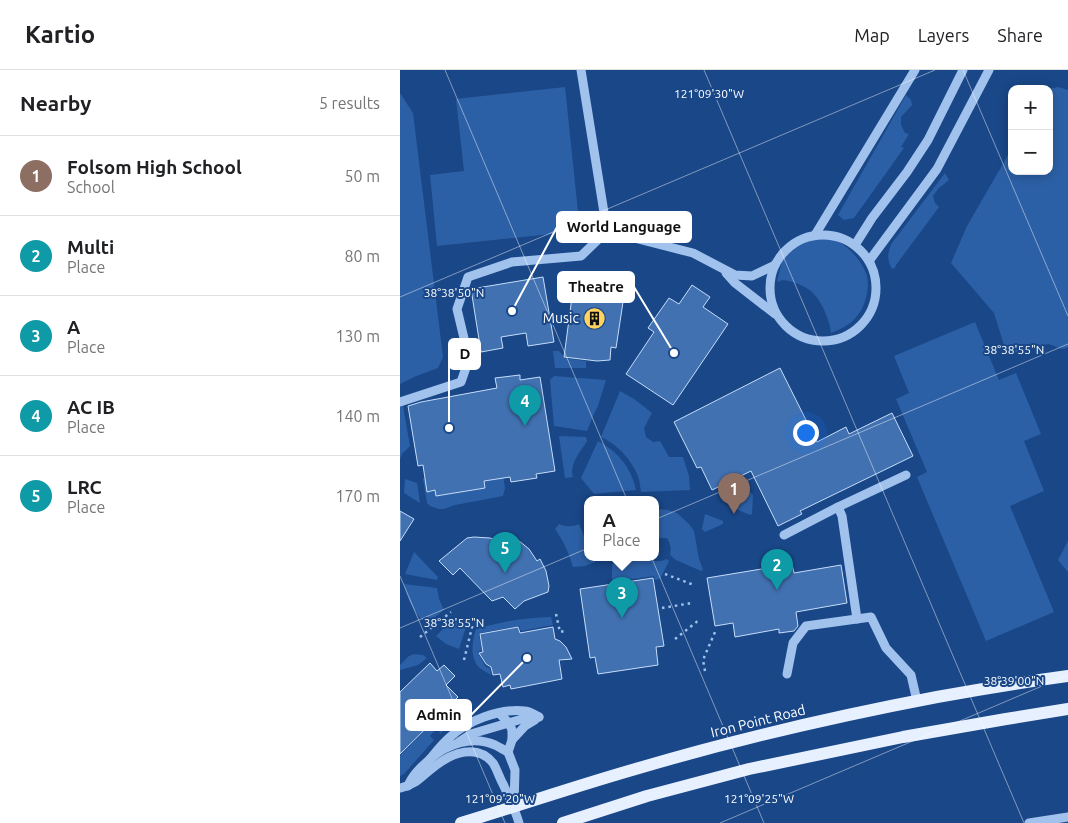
<!DOCTYPE html>
<meta charset="utf-8">
<style>
body{margin:0;font-family:Ubuntu,sans-serif;background:#f6f6f6;color:#202124}
.controls{position:absolute;right:15px;top:15px;display:grid;overflow:hidden;border-radius:10px;box-shadow:0 2px 12px #0003}
.controls button{width:45px;height:45px;display:grid;place-items:center;padding:0;border:0;border-bottom:1px solid #e0e0e0;background:#fff;color:#202124;font:25px sans-serif}
.you{position:absolute;left:405px;top:362px;width:18px;height:18px;margin:-12px;border:4px solid #fff;border-radius:50%;background:#1a73e8;box-shadow:0 0 0 8px #1a73e833}
.badge{display:grid;place-items:center;width:32px;height:32px;border-radius:50%;background:#b45309;color:#fff;font-size:16px;font-weight:700}
.pin{position:absolute;translate:-50% -41px;filter:drop-shadow(0 1px 2px #0008)}
.pin::after{content:'';position:absolute;top:26px;width:18px;height:15px;background:inherit;clip-path:polygon(0 0,100% 0,50% 100%)}
.popup{position:absolute;left:184px;top:426px;width:75px;height:65px;box-sizing:border-box;display:grid;place-content:center;border-radius:10px;background:#fff;filter:drop-shadow(0 1px 4px #0005);font-size:16px;white-space:nowrap;color:#757577}
.popup b{font-size:19px;color:#202124}
.popup::after{content:'';position:absolute;left:50%;top:100%;margin-left:-10px;border:10px solid transparent;border-top-color:#fff}
.list{margin:0;padding:0;list-style:none}
h2{display:flex;justify-content:space-between;align-items:center;height:65px;margin:0;padding:0 20px;font-size:21px}
h2 small{font-size:16px;font-weight:400;color:#757577}
.list li{display:grid;grid-template-columns:32px 1fr auto;gap:15px;align-items:center;box-sizing:border-box;height:80px;padding:0 20px;border-top:1px solid #e0e0e0}
.list b{display:block;font-size:19px;white-space:nowrap}
.list p{margin:0;font-size:16px;white-space:nowrap;color:#757577}
.list em{font-size:16px;font-style:normal;color:#757577}
.map{position:relative;flex:none;width:668px;height:753px;overflow:hidden}
header{display:flex;align-items:center;gap:30px;box-sizing:border-box;height:70px;padding:0 25px;background:#fff;border-bottom:1px solid #e0e0e0}
header strong{font-size:24px}
nav{display:flex;gap:28px;margin-inline-start:auto;font-size:18px}
main{display:flex}
aside{flex:1;background:#fff}
.map>svg:first-child{display:block}
.green{fill:#2c60a6}
.building{fill:#4171b1;stroke:#c6ddf9}
.lines{fill:none;stroke-linecap:round;stroke-linejoin:round}
.path{stroke:#a1c2ed;stroke-width:2.5;stroke-dasharray:2.5 4;stroke-linecap:butt}
.minor{stroke:#a1c2ed;stroke-width:9}
.major{stroke:#e7f0ff;stroke-width:12}
.ticks{fill:none;stroke:#fff;stroke-width:1;stroke-opacity:0.45}
.labels{text-anchor:middle;dominant-baseline:central;stroke-width:4;stroke-linejoin:round;paint-order:stroke}
.poi-label{font-size:14px;fill:#fff;stroke:#194788;text-anchor:end}
.street-label{font-size:14px;fill:#fff;stroke:#194788}
.ticks-label{font-size:12px;text-anchor:middle;fill:#fff;stroke:#194788;stroke-width:4;stroke-linejoin:round;paint-order:stroke}
.leader{fill:none;stroke:#fff;stroke-width:2}
.callout-dot{fill:#fff;stroke:#194788;stroke-width:2}
.callout{fill:#fff;stroke:#fff;stroke-width:2}
.callout-label{font-size:15px;text-anchor:middle;font-weight:bold;fill:#111}
</style>
<header>
<strong>Kartio</strong>
<nav><a>Map</a><a>Layers</a><a>Share</a></nav>
</header>
<main>
<aside>
<h2>Nearby<small>5 results</small></h2>
<ul class="list">
<li><span class="badge" style="background:#8d6e63">1</span><div><b>Folsom High School</b><p>School</p></div><em>50 m</em></li>
<li><span class="badge" style="background:#0f9aa8">2</span><div><b>Multi</b><p>Place</p></div><em>80 m</em></li>
<li><span class="badge" style="background:#0f9aa8">3</span><div><b>A</b><p>Place</p></div><em>130 m</em></li>
<li><span class="badge" style="background:#0f9aa8">4</span><div><b>AC IB</b><p>Place</p></div><em>140 m</em></li>
<li><span class="badge" style="background:#0f9aa8">5</span><div><b>LRC</b><p>Place</p></div><em>170 m</em></li>
</ul>
</aside>
<div class="map">
<svg width="668" height="753" viewBox="0 0 668 753">
<rect width="100%" height="100%" fill="#194788"/>
<!-- green -->
<g class="green">
<path d="M165,17L180,161L37,176L30,105L64,101L56,29Z"/>
<path d="M658,17L668,20V277C662,282 655,275 648,274L607,285L594,243L551,193L567,156L612,78V101H649V19Z"/>
<path d="M0,23L13,43L43,287L38,298L14,307L0,314Z"/>
<path d="M506,25L511,30L512,35L501,47V55L505,63L509,64L501,77L504,78L454,148L444,150L438,145Z"/>
<path d="M545,103L549,110L538,119L533,126L535,133L539,137L496,195L495,198L492,199C487,190 487,183 492,173Z"/>
<path d="M422,169C427,169 433,169 437,171C450,177 463,193 467,206C470,218 465,238 457,246C450,255 441,259 431,263C430,251 422,232 413,223C407,217 397,213 389,211C384,210 382,210 377,212L382,191L391,179L410,170Z"/>
<path d="M575,252L599,310L616,303L641,364L624,371L644,421L610,436L654,542L586,571L517,407L527,402L496,329L509,323L494,286Z"/>
<path d="M153,281H159L165,288L186,291V298H155Z"/>
<path d="M154,306L206,310L198,336L194,344L187,361L154,356L150,310Z"/>
<path d="M220,321L234,329L252,343L244,358L246,367L253,372L260,371L269,387H283L289,406L290,420L241,422C240,417 240,411 238,406C231,389 217,374 201,367Z"/>
<path d="M3,336L10,376L2,384L0,389V337Z"/>
<path d="M159,366L186,367L187,371C181,381 169,394 173,407L165,408Z"/>
<path d="M198,371C218,382 231,397 236,420L194,424L181,408Z"/>
<path d="M102,398L105,418L103,426L55,435L44,439H39L30,436L27,433L23,409L25,407L27,422L35,420L37,426L85,418L84,411L92,410Z"/>
<path d="M5,409L17,413L20,433L4,423Z"/>
<path d="M350,422L353,425L352,444L350,445L329,436V434L330,432Z"/>
<path d="M256,439L268,440L277,443L289,454L294,461L299,489L303,500L301,501L276,490L270,485C272,478 270,474 267,468H256Z"/>
<path d="M305,444L323,451V454L305,462L302,459Z"/>
<path d="M159,454C166,457 172,457 179,454L188,475V487H193L195,492L185,496L173,497C169,483 164,472 155,459Z"/>
<path d="M668,471V502L658,490Z"/>
<path d="M14,482L38,507L37,510L5,504Z"/>
<path d="M220,487H249L251,491H261L267,489L269,491L260,509L255,510L254,506L212,512V495Z"/>
<path d="M4,514L37,518L39,529L44,540L26,554C12,539 9,534 4,514Z"/>
<path d="M151,547L153,555L121,561L119,556L80,563L79,565L82,580L78,582L85,596L90,599L91,605C88,603 84,601 81,599C69,590 72,571 76,559C103,551 123,548 151,547Z"/>
<path d="M53,549L59,554L66,557L59,579L46,574L36,566Z"/>
<path d="M14,584L23,585L27,588L18,595L0,600V595L9,586Z"/>
<path d="M58,629L62,631L30,666L34,670L4,704L0,706V685Z"/>
<path d="M67,633L71,634V642C59,648 49,654 40,664L39,663L64,634L66,635Z"/>
</g>
<!-- building -->
<g class="building">
<path d="M143,207L154,272L128,276L126,263L101,267L103,278L81,282L71,219Z"/>
<path d="M174,212L225,219L216,278L211,277L210,290L197,291L164,287Z"/>
<path d="M292,215L310,227L303,237L328,254L273,335L226,304L254,262L248,258L269,228L279,234Z"/>
<path d="M380,298L417,372L446,357L449,364L492,343L513,386L400,441L402,444L378,456L351,401L312,420L301,397L297,398L274,352Z"/>
<path d="M120,305V310L140,307L155,401L136,404L137,408L111,412L110,407L84,411L85,418L36,426L35,420L27,422L23,395L18,396L8,336L21,332L97,318L95,308Z"/>
<path d="M0,441L14,449L0,471Z"/>
<path d="M106,463L113,466L129,479L137,491L140,489L146,501L149,516L148,522L124,531L115,539L103,527L92,531L60,498L53,505L39,491L67,468L74,467L90,468L103,472Z"/>
<path d="M392,494L394,503L441,495L447,533L396,542L398,556L394,561L379,563V559L335,567L333,553L315,556L307,508Z"/>
<path d="M253,508L264,576L256,577L258,595L198,604L195,587L190,588L180,519Z"/>
<path d="M118,557L120,563L153,557L155,569L160,571L166,577L172,589L159,590L162,609L111,619L110,615L103,617L100,604L93,605L91,597L86,594L79,583L83,582L80,564Z"/>
<path d="M30,593L37,601L44,595L55,606L46,615L58,627L0,684V622Z"/>
</g>
<g class="lines">
<!-- path -->
<g class="path">
<path d="M265,504L294,515"/>
<path d="M262,538L292,533"/>
<path d="M156,544L160,562L165,561"/>
<path d="M20,567L51,542"/>
<path d="M275,569L299,550"/>
<path d="M64,590L73,553"/>
<path d="M305,601L303,590L315,562"/>
</g>
<!-- minor -->
<g class="minor">
<path d="M181,0L207,161L293,183L335,205L352,206L375,195"/>
<circle cx="423" cy="218" r="53"/>
<path d="M415,165L515,0"/>
<path d="M455,175L472,148L507,102L528,70L563,0"/>
<path d="M469,191L537,99L589,0"/>
<path d="M326,203L335,213L375,244"/>
<path d="M0,332L61,312L69,289L57,239L68,207L112,192L181,186L207,161"/>
<path d="M438,437L442,446L457,549"/>
<path d="M384,465L438,437L506,405"/>
<path d="M387,604L393,573L406,556L471,547L486,578L511,605L517,631"/>
<path d="M99,643L109,653L112,660V670L108,682L115,700L114,735"/>
<path d="M112,670L125,656L135,650"/>
<path d="M59,672L71,664L122,649L139,647"/>
<path d="M30,689C36,682 42,674 49,668C66,651 100,638 125,641C130,641 135,645 139,647"/>
<path d="M8,716C12,705 21,697 30,689C47,674 72,665 95,675C99,677 104,680 108,682"/>
<path d="M0,718C18,714 21,706 35,696C52,683 77,673 93,693C97,699 99,707 103,714C109,727 115,739 119,753"/>
<path d="M629,753L668,747"/>
</g>
<!-- major -->
<g class="major">
<path d="M61,753C121,735 179,715 239,698C337,669 437,646 537,627C581,619 624,612 668,606"/>
<path d="M163,753L247,726L349,699L503,667L606,649L668,639"/>
</g>
</g>
<!-- ticks -->
<path class="ticks" d="M45,0L364,753M304,0L624,753M563,0L668,246M0,227L535,0M0,506L105,753M0,558L668,274M320,753L668,605"/>
<!-- icons -->
<defs>
<symbol id="building-disc" viewBox="-11 -11 22 22"><circle r="9.5" fill="#ffd35d" stroke="#194788"/><path d="M-4-6H4V6H1V3H-1V6H-4ZM-2.5-4.3h1.7v1.8h-1.7ZM.8-4.3h1.7v1.8H.8ZM-2.5-1h1.7V.8h-1.7ZM.8-1h1.7V.8H.8Z" fill="#111"/></symbol>
</defs>
<g fill-rule="evenodd">
<use href="#building-disc" x="182" y="236" width="25" height="25"/>
</g>
<g class="labels">
<!-- poi labels -->
<g class="poi-label">
<text x="179" y="248">Music</text>
</g>
<!-- street labels -->
<g class="street-label">
<text transform="translate(358 651) rotate(-14)">Iron Point Road</text>
</g>
</g>
<g class="ticks-label">
<text x="309" y="28">121°09'30"W</text>
<text x="54" y="227">38°38'50"N</text>
<text x="614" y="284">38°38'55"N</text>
<text x="54" y="557">38°38'55"N</text>
<text x="614" y="615">38°39'00"N</text>
<text x="100" y="733">121°09'20"W</text>
<text x="359" y="733">121°09'25"W</text>
</g>
<!-- callouts -->
<path class="leader" d="M112 241L157 157M274 283L234 217M49 358L49 284M127 588L71 645"/>
<g class="callout-dot">
<circle cx="112" cy="241" r="5"/>
<circle cx="274" cy="283" r="5"/>
<circle cx="49" cy="358" r="5"/>
<circle cx="127" cy="588" r="5"/>
</g>
<g class="callout">
<rect x="157" y="142" width="134" height="30" rx="5"/>
<rect x="158" y="202" width="76" height="30" rx="5"/>
<rect x="49" y="269" width="31" height="30" rx="5"/>
<rect x="6" y="630" width="65" height="30" rx="5"/>
</g>
<g class="callout-label">
<text x="224" y="162">World Language</text>
<text x="196" y="222">Theatre</text>
<text x="65" y="289">D</text>
<text x="39" y="650">Admin</text>
</g>
</svg>
<div class="controls">
<button>+</button>
<button>−</button>
</div>
<div class="you"></div>
<div class="pin badge" style="left:334px;top:444px;background:#8d6e63">1</div>
<div class="pin badge" style="left:377px;top:520px;background:#0f9aa8">2</div>
<div class="pin badge" style="left:222px;top:548px;background:#0f9aa8">3</div>
<div class="popup"><b>A</b>Place</div>
<div class="pin badge" style="left:125px;top:356px;background:#0f9aa8">4</div>
<div class="pin badge" style="left:105px;top:503px;background:#0f9aa8">5</div>
</div>
</main>
